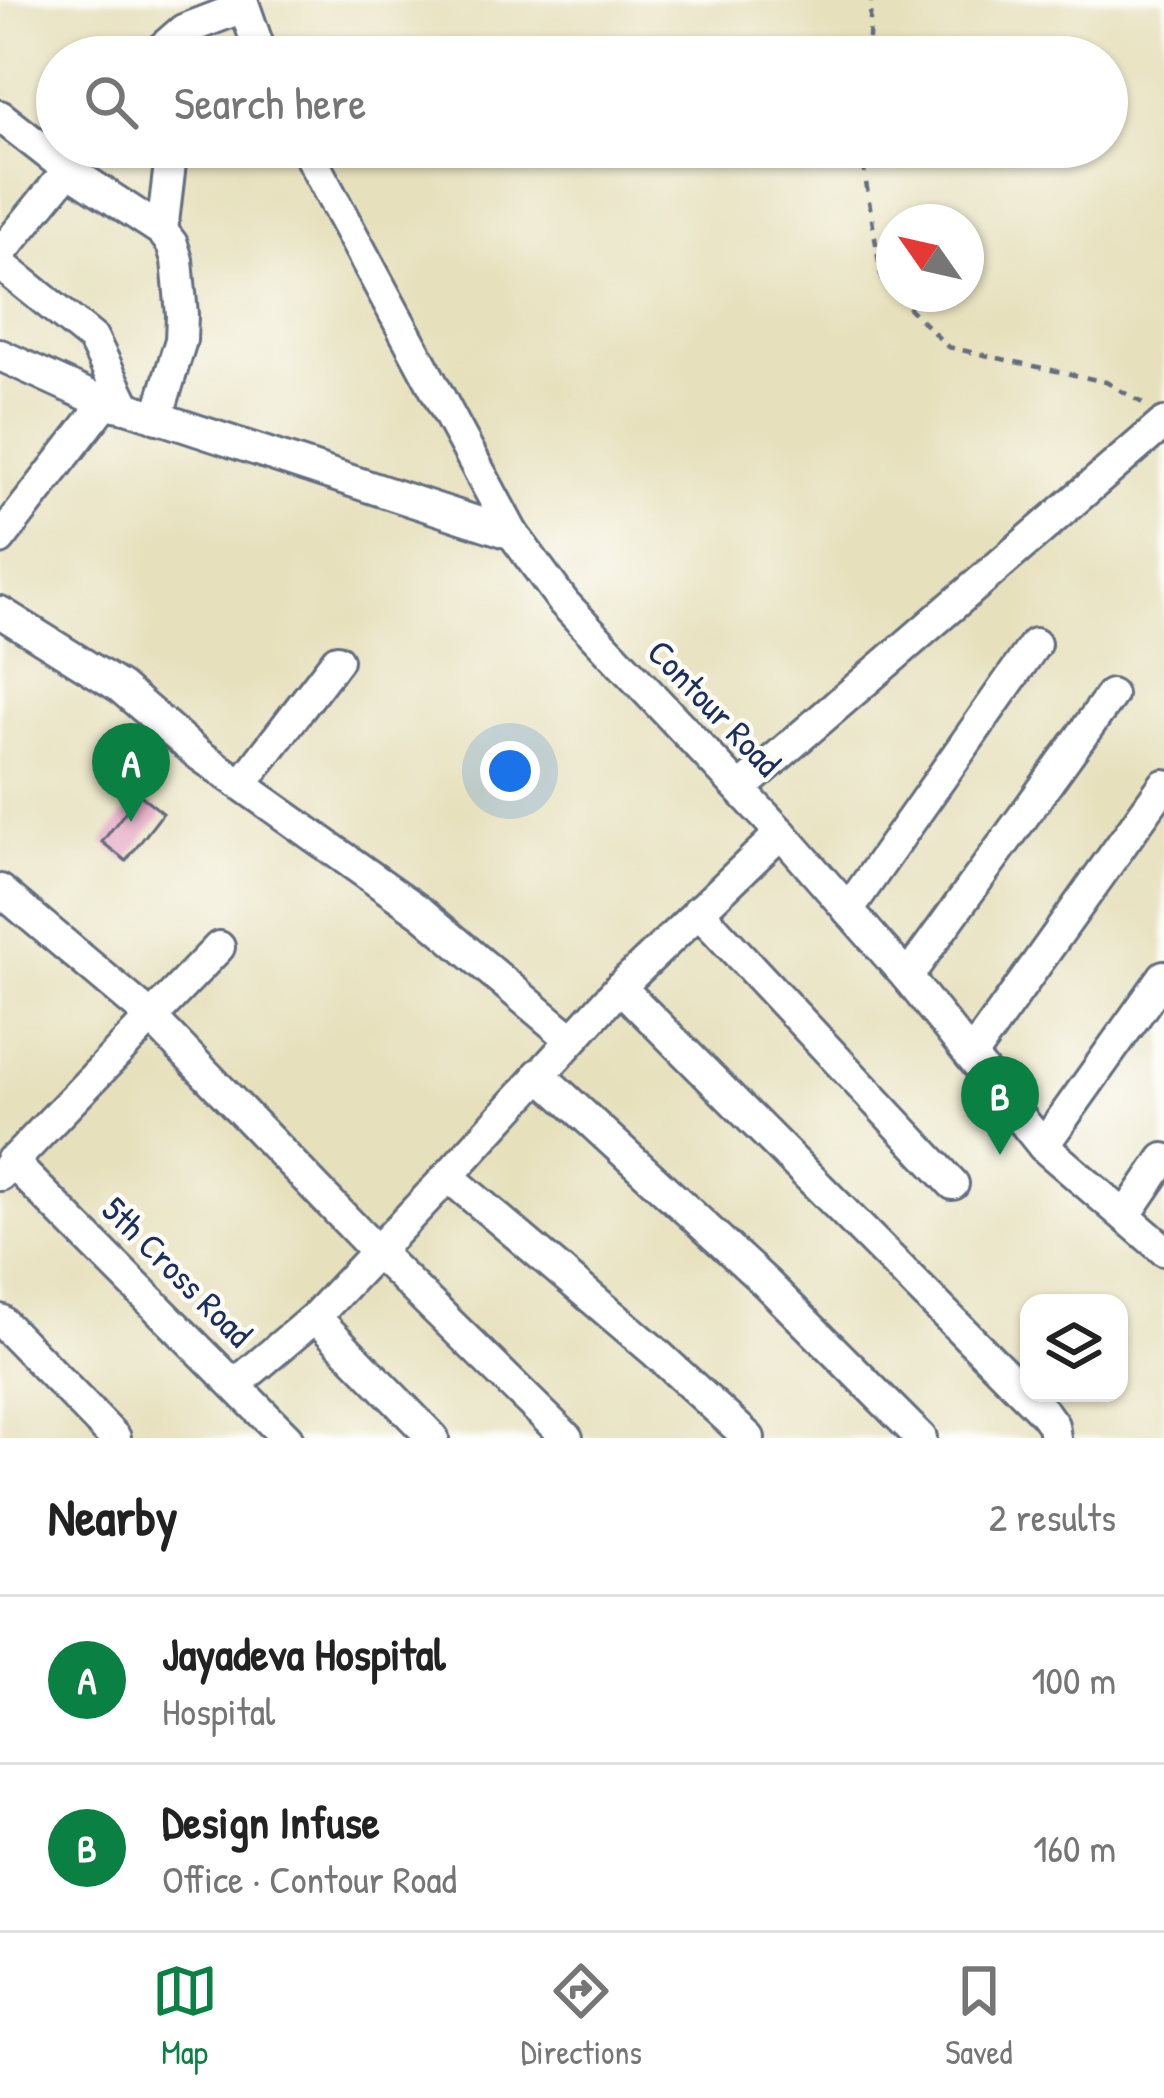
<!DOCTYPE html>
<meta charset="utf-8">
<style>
body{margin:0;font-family:"Patrick Hand",sans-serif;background:#f6f6f6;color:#222}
.controls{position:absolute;right:36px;bottom:36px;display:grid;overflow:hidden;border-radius:24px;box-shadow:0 3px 9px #0004}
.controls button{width:108px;height:108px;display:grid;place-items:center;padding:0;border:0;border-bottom:3px solid #e0e0e0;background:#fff;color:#222;font:60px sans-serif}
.compass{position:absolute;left:876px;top:204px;width:108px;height:108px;border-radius:50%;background:#fff;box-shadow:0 3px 9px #0004;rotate:304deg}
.you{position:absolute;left:510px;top:771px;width:42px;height:42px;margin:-30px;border:9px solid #fff;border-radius:50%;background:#1a73e8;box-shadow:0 0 0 18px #1a73e833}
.badge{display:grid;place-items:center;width:78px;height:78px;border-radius:50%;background:#0b8043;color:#fff;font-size:39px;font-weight:700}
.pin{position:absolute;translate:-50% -99px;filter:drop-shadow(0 3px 6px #0008)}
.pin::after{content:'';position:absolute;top:63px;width:42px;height:36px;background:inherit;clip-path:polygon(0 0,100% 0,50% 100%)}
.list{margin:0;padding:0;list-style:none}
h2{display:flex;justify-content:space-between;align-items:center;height:156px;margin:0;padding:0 48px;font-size:51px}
h2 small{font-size:39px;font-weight:400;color:#767676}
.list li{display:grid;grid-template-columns:78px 1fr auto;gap:36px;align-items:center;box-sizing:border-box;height:168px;padding:0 48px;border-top:3px solid #e0e0e0}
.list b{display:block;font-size:45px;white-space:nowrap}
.list p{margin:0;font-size:39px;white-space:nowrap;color:#767676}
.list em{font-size:39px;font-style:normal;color:#767676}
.icon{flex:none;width:66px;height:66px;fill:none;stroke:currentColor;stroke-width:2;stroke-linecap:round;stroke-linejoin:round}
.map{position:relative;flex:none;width:1164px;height:1438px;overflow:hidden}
.search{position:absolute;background:#fff;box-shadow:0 3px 9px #0004;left:36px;right:36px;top:36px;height:132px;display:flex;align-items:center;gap:30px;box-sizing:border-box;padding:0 42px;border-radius:66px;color:#767676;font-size:45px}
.sheet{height:492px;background:#fff}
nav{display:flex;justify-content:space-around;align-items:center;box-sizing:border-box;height:168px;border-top:3px solid #e0e0e0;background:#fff;font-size:33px;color:#767676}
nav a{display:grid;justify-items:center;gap:6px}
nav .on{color:#0b8043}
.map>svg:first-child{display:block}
.building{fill:#e397bb}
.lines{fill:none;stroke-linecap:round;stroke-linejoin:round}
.minor-casing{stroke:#626d7f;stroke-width:36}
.path{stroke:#626d7f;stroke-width:4.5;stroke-dasharray:9 9;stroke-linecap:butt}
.minor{stroke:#fff;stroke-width:30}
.labels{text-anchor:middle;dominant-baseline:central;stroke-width:9;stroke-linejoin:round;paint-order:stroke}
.street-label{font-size:36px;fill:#1b2f5e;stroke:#fdfcf7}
</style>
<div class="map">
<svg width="1164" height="1438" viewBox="0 0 1164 1438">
<rect width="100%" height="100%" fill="#fdfcf7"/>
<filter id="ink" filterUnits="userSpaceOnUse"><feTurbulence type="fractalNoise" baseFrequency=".00833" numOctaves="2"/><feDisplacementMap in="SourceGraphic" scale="24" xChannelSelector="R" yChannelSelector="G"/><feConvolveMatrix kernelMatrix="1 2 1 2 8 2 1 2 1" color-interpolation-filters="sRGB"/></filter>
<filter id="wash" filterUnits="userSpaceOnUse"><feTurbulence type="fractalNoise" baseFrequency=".004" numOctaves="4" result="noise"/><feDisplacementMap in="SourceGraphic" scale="48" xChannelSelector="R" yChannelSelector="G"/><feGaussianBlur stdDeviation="2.7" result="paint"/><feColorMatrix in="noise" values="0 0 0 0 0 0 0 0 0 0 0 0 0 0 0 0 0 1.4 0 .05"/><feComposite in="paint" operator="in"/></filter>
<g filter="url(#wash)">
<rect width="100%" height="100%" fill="#e6e0bc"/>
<g id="blocks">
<!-- building -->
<path class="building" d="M139,794L163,813L126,861L102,842Z"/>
</g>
</g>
<g filter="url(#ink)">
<use href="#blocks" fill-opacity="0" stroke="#626d7f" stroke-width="3"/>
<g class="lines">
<defs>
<g id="minor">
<path d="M242,0L262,57"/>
<path d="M152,57L183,30L243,7"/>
<path d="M0,116L70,171L162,231L172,244L177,260L182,315L181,340L157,418"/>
<path d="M305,147L513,534L564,603L781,833L907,977L1043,1146L1164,1250"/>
<path d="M162,231L172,147"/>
<path d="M0,254L87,147"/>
<path d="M0,264L93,339L126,407"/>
<path d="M0,355L105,403"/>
<path d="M0,539L105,403L126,407L513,534"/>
<path d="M0,612L120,687L198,754L422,913L571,1039"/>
<path d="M242,784L337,660"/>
<path d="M740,789L1164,423"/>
<path d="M0,890L152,1018L377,1252L567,1438"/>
<path d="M848,910L1035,644"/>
<path d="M698,911L953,1184"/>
<path d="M907,977L1111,695"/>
<path d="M620,987L1045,1414L1053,1425L1055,1438"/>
<path d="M971,1056L1164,785"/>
<path d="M539,1074L766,1283L921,1438"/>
<path d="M1043,1146L1164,976"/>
<path d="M11,1161L287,1438"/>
<path d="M0,1175L219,947"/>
<path d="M448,1176L653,1350L749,1438"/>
<path d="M1125,1216L1164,1159"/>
<path d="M315,1317L433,1438"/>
<path d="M0,1320L115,1438"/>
<path d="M236,1384L315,1317L448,1176L620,987L781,833"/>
</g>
</defs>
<!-- minor casing -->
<use href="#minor" class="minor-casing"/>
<!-- path -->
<g class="path">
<path d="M868,57L871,0"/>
<path d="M865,147L864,170L882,281L894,293"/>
<path d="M895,294L948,347L1106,382L1144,404"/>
</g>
<!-- minor -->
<use href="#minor" class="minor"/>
</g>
</g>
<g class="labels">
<!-- street labels -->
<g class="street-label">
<text transform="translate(715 707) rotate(46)">Contour Road</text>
<text transform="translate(178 1271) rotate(45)">5th Cross Road</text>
</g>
</g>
</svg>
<div class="controls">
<button><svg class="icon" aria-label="layers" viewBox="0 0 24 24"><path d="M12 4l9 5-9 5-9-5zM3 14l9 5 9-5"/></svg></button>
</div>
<svg class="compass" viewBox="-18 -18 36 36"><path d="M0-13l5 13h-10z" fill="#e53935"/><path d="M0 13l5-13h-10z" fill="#767676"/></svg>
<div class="you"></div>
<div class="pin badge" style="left:131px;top:822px">A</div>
<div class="pin badge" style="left:1000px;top:1155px">B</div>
<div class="search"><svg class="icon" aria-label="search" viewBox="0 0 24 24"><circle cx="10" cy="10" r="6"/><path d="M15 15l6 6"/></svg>Search here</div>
</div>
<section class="sheet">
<h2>Nearby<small>2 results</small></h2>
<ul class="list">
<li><span class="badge">A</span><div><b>Jayadeva Hospital</b><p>Hospital</p></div><em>100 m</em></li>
<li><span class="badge">B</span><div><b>Design Infuse</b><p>Office · Contour Road</p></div><em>160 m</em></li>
</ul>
</section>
<nav>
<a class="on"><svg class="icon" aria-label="map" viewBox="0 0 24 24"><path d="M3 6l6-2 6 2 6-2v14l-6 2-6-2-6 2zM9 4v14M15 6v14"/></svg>Map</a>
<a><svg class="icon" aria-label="directions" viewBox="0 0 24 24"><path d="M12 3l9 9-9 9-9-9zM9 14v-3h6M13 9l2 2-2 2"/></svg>Directions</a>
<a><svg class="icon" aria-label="saved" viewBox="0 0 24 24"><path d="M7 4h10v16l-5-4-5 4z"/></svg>Saved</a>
</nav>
